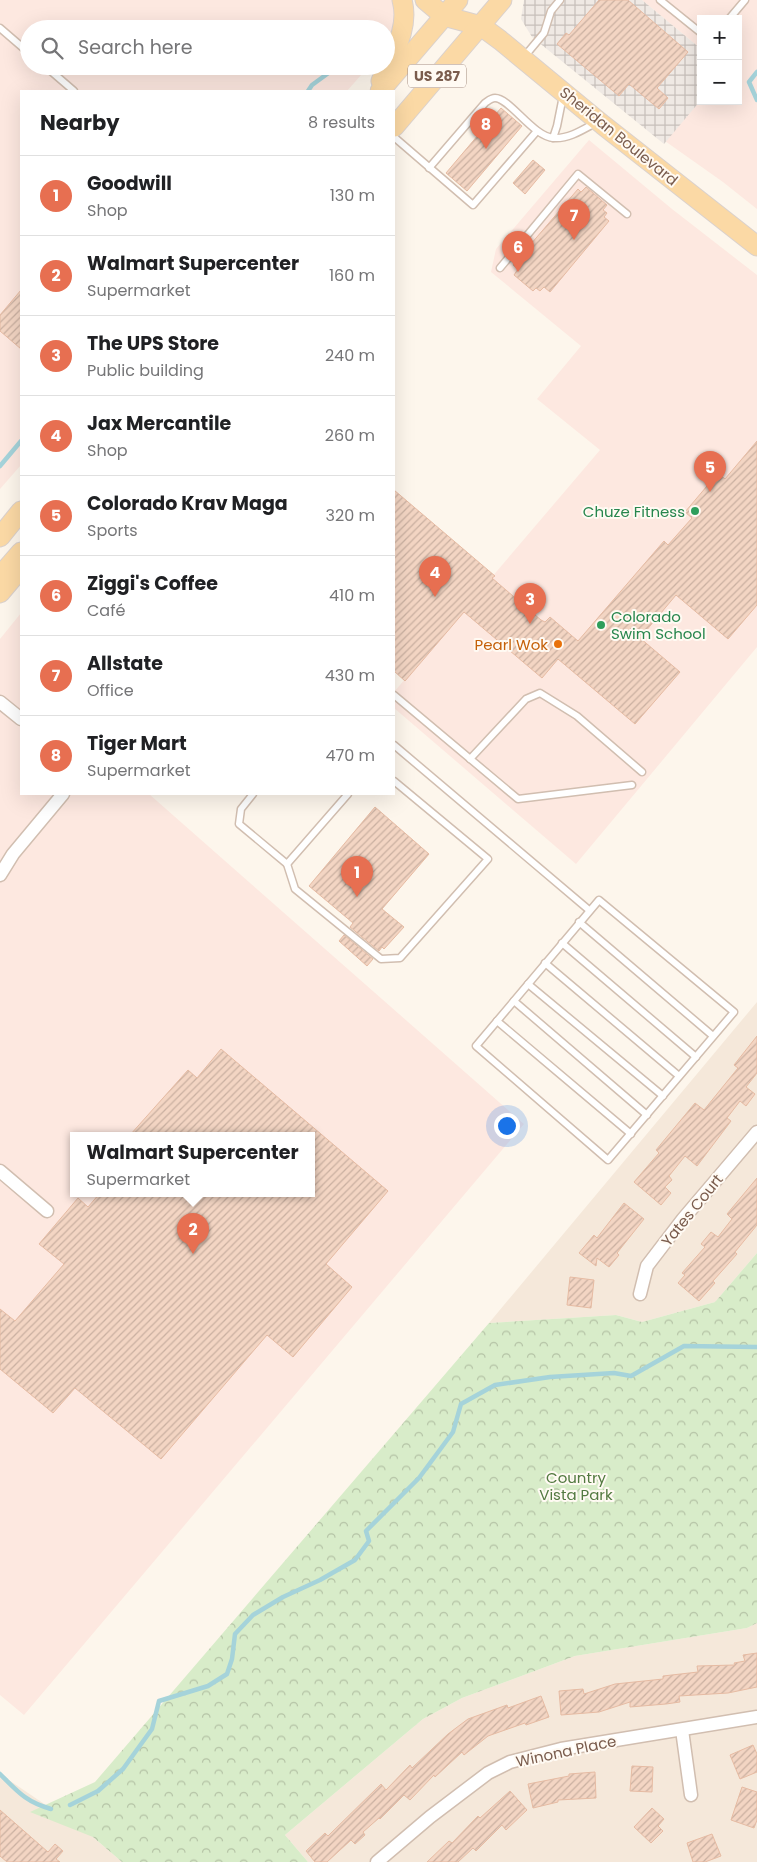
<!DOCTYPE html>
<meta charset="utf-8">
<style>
body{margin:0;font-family:Poppins,sans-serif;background:#f6f6f6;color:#202124}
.controls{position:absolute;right:15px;top:15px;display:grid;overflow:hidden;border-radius:0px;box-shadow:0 5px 20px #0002}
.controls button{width:45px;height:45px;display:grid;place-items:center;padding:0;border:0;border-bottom:1px solid #e0e0e0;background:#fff;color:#202124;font:25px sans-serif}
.you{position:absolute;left:506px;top:1125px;width:18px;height:18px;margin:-12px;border:4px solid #fff;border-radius:50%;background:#1a73e8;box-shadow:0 0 0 8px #1a73e833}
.badge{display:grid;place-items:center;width:32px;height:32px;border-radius:50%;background:#e76f51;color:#fff;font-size:16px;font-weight:700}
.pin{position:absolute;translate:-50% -41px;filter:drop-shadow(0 1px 2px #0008)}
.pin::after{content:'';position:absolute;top:26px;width:18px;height:15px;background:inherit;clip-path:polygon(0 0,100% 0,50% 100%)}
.popup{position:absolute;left:70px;top:1132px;width:245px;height:65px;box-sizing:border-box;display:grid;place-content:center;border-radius:0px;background:#fff;filter:drop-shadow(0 1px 4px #0005);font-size:16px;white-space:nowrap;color:#757577}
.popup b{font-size:19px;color:#202124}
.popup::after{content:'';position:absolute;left:50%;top:100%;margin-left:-10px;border:10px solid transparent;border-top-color:#fff}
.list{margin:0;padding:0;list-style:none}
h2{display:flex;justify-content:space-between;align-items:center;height:65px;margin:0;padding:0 20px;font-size:21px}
h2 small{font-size:16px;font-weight:400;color:#757577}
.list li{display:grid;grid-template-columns:32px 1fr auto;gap:15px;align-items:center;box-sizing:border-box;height:80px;padding:0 20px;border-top:1px solid #e0e0e0}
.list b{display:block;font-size:19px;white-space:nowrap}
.list p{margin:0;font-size:16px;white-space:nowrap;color:#757577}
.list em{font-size:16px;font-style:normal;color:#757577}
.icon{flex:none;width:28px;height:28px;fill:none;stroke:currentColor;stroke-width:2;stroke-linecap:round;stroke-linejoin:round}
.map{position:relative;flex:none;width:757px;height:1862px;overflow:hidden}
.search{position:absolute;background:#fff;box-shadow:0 5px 20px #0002;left:20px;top:20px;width:375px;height:55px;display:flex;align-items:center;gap:12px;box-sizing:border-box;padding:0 18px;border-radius:28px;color:#757577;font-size:19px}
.panel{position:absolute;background:#fff;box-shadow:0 5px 20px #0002;left:20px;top:90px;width:375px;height:705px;border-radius:0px}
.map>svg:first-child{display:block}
.residential{fill:#f5e8da}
.commercial{fill:#fde8e0;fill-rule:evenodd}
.industrial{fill:url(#industrial-grid)}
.forest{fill:url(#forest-crowns)}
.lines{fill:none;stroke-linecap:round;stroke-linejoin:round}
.stream{stroke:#a5d3da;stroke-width:4.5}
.building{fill:url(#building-hatch);stroke:#e6bba3}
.service-casing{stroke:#d1beb0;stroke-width:9}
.minor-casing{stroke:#d1beb0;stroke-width:15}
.primary-casing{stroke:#dad1cd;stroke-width:21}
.service{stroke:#fff;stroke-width:6}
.minor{stroke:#fff;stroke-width:12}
.primary{stroke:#fbd9a5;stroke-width:19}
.leisure-dot{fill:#2e9e5b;stroke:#fffaf3;stroke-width:2}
.food-dot{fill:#e8710a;stroke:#fffaf3;stroke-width:2}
.labels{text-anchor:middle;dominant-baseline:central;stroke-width:4;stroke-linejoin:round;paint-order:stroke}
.shield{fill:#fffaf3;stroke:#a28b7f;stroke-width:1}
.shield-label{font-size:14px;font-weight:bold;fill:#7a5c4d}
.street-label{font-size:15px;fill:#7a5c4d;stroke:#fffaf3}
.leisure-label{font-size:15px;fill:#27864d;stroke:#fffaf3;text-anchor:end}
.food-label{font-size:15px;fill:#c56008;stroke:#fffaf3;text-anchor:end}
.park-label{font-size:15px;fill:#537a41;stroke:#fffaf3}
</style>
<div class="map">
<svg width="757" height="1862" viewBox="0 0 757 1862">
<defs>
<pattern id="industrial-grid" width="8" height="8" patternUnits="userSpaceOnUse" patternTransform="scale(1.25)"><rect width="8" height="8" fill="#efe9e4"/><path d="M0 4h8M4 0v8" fill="none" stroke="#c7c0bb"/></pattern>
<pattern id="forest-crowns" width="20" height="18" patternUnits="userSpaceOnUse" patternTransform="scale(1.25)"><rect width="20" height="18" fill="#d8ecc9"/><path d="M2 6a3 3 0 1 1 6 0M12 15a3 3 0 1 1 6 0" fill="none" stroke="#b4c2a5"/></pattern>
<pattern id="building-hatch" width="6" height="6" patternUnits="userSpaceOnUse" patternTransform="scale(1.25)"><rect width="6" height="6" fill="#f3d5c3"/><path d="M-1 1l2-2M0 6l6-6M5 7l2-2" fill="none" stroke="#cab0a1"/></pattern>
</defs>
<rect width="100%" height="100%" fill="#fdf6ec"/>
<!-- residential -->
<g class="residential">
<path d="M757,1002V1253L715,1302L642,1322L616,1315L489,1323Z"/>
<path d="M757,1623V1862H308L285,1835L423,1719L462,1698L575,1656L747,1628Z"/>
<path d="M0,1774L93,1837L122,1862H0Z"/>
</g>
<!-- commercial -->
<g class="commercial">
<path d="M0,0H394L399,14L390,43L386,47V29H29V66H369L347,91H21V465L0,489Z"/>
<path d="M642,0H757V209L723,182L665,141L701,100V101H738V19H701V49Z"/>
<path d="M589,140L672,209L757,275V647L576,864L394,708V692L600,450L537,399L581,346L491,272L496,249Z"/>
<path d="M21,613V794H149L524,1124L24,1715L0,1695V639ZM74,1135H312V1193H74Z"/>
</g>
<!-- industrial -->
<path class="industrial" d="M524,0H642L701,49V100L664,144L532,37L521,19Z"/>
<!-- forest -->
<path class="forest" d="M757,1253V1623L747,1628L575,1656L462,1698L423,1719L285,1835L308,1862H122L93,1837L30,1812L95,1782L489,1323L616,1315L642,1322L715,1302Z"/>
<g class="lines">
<!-- stream -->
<g class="stream">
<path d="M386,32H387"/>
<path d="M757,72L749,82L757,100"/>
<path d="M308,91L312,85L338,66"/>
<path d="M0,466L21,441"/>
<path d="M0,1774C18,1792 26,1802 51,1809"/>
<path d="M70,1805L98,1791L123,1769L152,1729L159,1701L208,1686L227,1674L232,1659L235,1634L253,1615L283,1597L320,1580L355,1560L369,1541L366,1531L419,1478L453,1432L461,1404L495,1385L550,1377L614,1373L631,1376L684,1346L757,1347"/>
</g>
</g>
<!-- building -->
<g class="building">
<path d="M599,0H628L688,52L657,88L668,98L659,109L629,84L619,96L557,44L566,33L569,35Z"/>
<path d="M501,108L522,126L467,191L446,173Z"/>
<path d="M533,160L545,170L525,194L513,183Z"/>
<path d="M586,187L607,205L603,210L607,213L604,217L609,221L550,292L544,287L540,291L536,288L533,291L514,275L518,269L513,265L578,189L581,192Z"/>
<path d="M21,290V349L0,331V315Z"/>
<path d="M757,441V605L728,639L676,595L640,638L680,672L635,724L558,659L542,678L464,612L405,681L394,671V490L495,576L492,578L541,620L545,622L550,617L578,641L664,541L668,545L692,518L685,512L718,473L725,479Z"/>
<path d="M375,807L429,854L382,909L404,927L384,949L382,947L379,951L350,927L353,923L309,886Z"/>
<path d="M344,935L373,959L367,966L339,941Z"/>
<path d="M757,1036V1073L746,1087L755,1094L746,1106L740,1101L727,1118L731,1121L697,1166L685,1156L669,1176L672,1180L665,1187L671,1193L661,1205L634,1182L659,1153L656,1150L695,1103L704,1110L738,1068L734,1065Z"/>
<path d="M221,1049L388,1191L326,1264L352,1287L293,1357L267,1335L161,1459L75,1388L53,1413L0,1369V1309L15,1321L64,1264L39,1244L78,1198L88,1207L100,1193H312V1135H130L188,1070L197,1078Z"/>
<path d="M757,1178V1225L735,1252L737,1254L713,1281L715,1283L699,1301L678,1283L685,1275L682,1273L705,1247L701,1244L711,1232L718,1237L732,1219L727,1214Z"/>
<path d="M624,1203L644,1219L617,1253L619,1255L609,1267L597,1258L596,1266L579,1253L594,1235L597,1238Z"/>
<path d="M570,1277L594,1280L591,1308L567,1305Z"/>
<path d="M757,1653V1687L728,1693L679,1696L680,1702L666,1704L630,1707V1702L599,1712L561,1715L559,1691L583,1689L584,1694L615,1684L663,1679V1676L698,1672L697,1666L735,1665L734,1663L745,1661L743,1655Z"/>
<path d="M541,1696L549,1717L526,1725L525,1723L488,1736L464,1755L462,1752L435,1777L434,1775L410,1800L404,1795L380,1819L379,1818L363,1832L365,1835L355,1844L351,1840L327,1862H315L306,1851L325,1833L328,1836L381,1784L386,1790L410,1765L412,1768L448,1734L468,1719L507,1705L508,1708Z"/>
<path d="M753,1745L757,1754V1772L740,1779L730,1755Z"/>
<path d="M632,1766L653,1767L652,1792L630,1791Z"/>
<path d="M595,1772L596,1798L558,1800V1802L533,1808L528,1784L569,1776V1774Z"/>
<path d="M742,1787L757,1792V1820L754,1828L731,1820Z"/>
<path d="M510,1791L527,1810L506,1830L502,1825L476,1851L473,1848L458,1862H427L449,1841L452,1843L478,1816L480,1818Z"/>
<path d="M652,1808L664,1819L658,1826L663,1831L651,1843L634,1827Z"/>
<path d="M0,1810L48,1852L55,1844L63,1851L56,1859L60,1862H7L0,1856Z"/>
<path d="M712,1834L721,1856L705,1862H693L687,1843Z"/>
</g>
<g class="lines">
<defs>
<g id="service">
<path d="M660,0L701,33"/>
<path d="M729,19L745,0"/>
<path d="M0,28L29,53"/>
<path d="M524,57L544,33L551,11L560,0"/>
<path d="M45,66L74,91"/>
<path d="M394,137L473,205L537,131"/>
<path d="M553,138L557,126L563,96"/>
<path d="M429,168L485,103C488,101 491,98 495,98C510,98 533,137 554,138C569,139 584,129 597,122"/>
<path d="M500,268L578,174L627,214"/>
<path d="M394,695L518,799L632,785"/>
<path d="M394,745L589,910"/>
<path d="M470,759L526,699L540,693L577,716L642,772"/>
<path d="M253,794L241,809L239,824L287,864L348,794"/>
<path d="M287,864L295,889L381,959L400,958L488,859L394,781"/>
<path d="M599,900L734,1012L608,1160L476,1046Z"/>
<path d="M579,922L713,1036"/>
<path d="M562,943L696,1057"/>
<path d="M545,963L679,1076"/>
<path d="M528,984L663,1096"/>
<path d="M514,1001L647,1115"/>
<path d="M497,1021L631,1134"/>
</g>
<g id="minor">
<path d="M0,702L21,719"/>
<path d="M0,875L13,854L63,794"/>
<path d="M0,1171L47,1211"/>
<path d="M640,1294L647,1266L683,1219L757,1132"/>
<path d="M682,1730L691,1795"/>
<path d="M377,1862L430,1817L488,1773L510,1762L561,1749L757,1717"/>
</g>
<g id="primary">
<path d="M425,0L444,16L481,26L500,40L603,125L757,246"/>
<path d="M381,81C392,55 410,29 402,0"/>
<path d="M380,91L458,0"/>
<path d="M394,127L502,0"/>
<path d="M0,537L21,511"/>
<path d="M2,574L21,552"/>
<path d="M0,593L21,568"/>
</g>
</defs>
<!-- service casing -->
<use href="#service" class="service-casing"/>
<!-- minor casing -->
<use href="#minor" class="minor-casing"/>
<!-- primary casing -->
<use href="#primary" class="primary-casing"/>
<!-- service -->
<use href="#service" class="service"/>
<!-- minor -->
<use href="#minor" class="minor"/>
<!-- primary -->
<use href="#primary" class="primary"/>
</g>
<!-- markers -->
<g class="leisure-dot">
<circle cx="695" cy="511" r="5"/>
<circle cx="601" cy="625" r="5"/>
</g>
<circle class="food-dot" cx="558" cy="644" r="5"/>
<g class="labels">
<!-- shield labels -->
<rect class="shield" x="408" y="64.5" width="58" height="23" rx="4"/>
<g class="shield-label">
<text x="437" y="76">US 287</text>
</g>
<!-- street labels -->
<g class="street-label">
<text transform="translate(619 136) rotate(39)">Sheridan Boulevard</text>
<text transform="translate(692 1210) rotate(-51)">Yates Court</text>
<text transform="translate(566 1751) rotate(-12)">Winona Place</text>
</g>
<!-- leisure labels -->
<g class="leisure-label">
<text x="685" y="511">Chuze Fitness</text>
<text x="611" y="616" text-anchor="start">Colorado<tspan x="611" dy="17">Swim School</tspan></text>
</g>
<!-- food labels -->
<g class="food-label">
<text x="548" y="644">Pearl Wok</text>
</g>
<!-- park labels -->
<g class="park-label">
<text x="576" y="1477">Country<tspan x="576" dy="17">Vista Park</tspan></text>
</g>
</g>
</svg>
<div class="controls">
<button>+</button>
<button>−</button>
</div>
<div class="you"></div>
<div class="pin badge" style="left:357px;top:897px">1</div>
<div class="pin badge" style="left:193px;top:1254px">2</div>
<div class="popup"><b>Walmart Supercenter</b>Supermarket</div>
<div class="pin badge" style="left:530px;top:624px">3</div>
<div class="pin badge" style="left:435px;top:597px">4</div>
<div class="pin badge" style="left:710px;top:492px">5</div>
<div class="pin badge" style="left:518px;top:272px">6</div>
<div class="pin badge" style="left:574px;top:240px">7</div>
<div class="pin badge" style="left:486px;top:149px">8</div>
<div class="search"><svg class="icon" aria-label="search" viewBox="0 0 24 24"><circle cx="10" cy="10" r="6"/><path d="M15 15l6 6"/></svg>Search here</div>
<section class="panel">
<h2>Nearby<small>8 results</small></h2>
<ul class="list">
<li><span class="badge">1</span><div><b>Goodwill</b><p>Shop</p></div><em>130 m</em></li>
<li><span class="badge">2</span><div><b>Walmart Supercenter</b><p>Supermarket</p></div><em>160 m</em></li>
<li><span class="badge">3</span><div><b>The UPS Store</b><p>Public building</p></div><em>240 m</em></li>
<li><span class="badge">4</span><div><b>Jax Mercantile</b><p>Shop</p></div><em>260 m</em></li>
<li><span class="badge">5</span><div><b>Colorado Krav Maga</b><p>Sports</p></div><em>320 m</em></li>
<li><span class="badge">6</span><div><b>Ziggi's Coffee</b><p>Café</p></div><em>410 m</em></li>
<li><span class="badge">7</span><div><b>Allstate</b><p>Office</p></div><em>430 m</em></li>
<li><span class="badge">8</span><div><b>Tiger Mart</b><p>Supermarket</p></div><em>470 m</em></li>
</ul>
</section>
</div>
